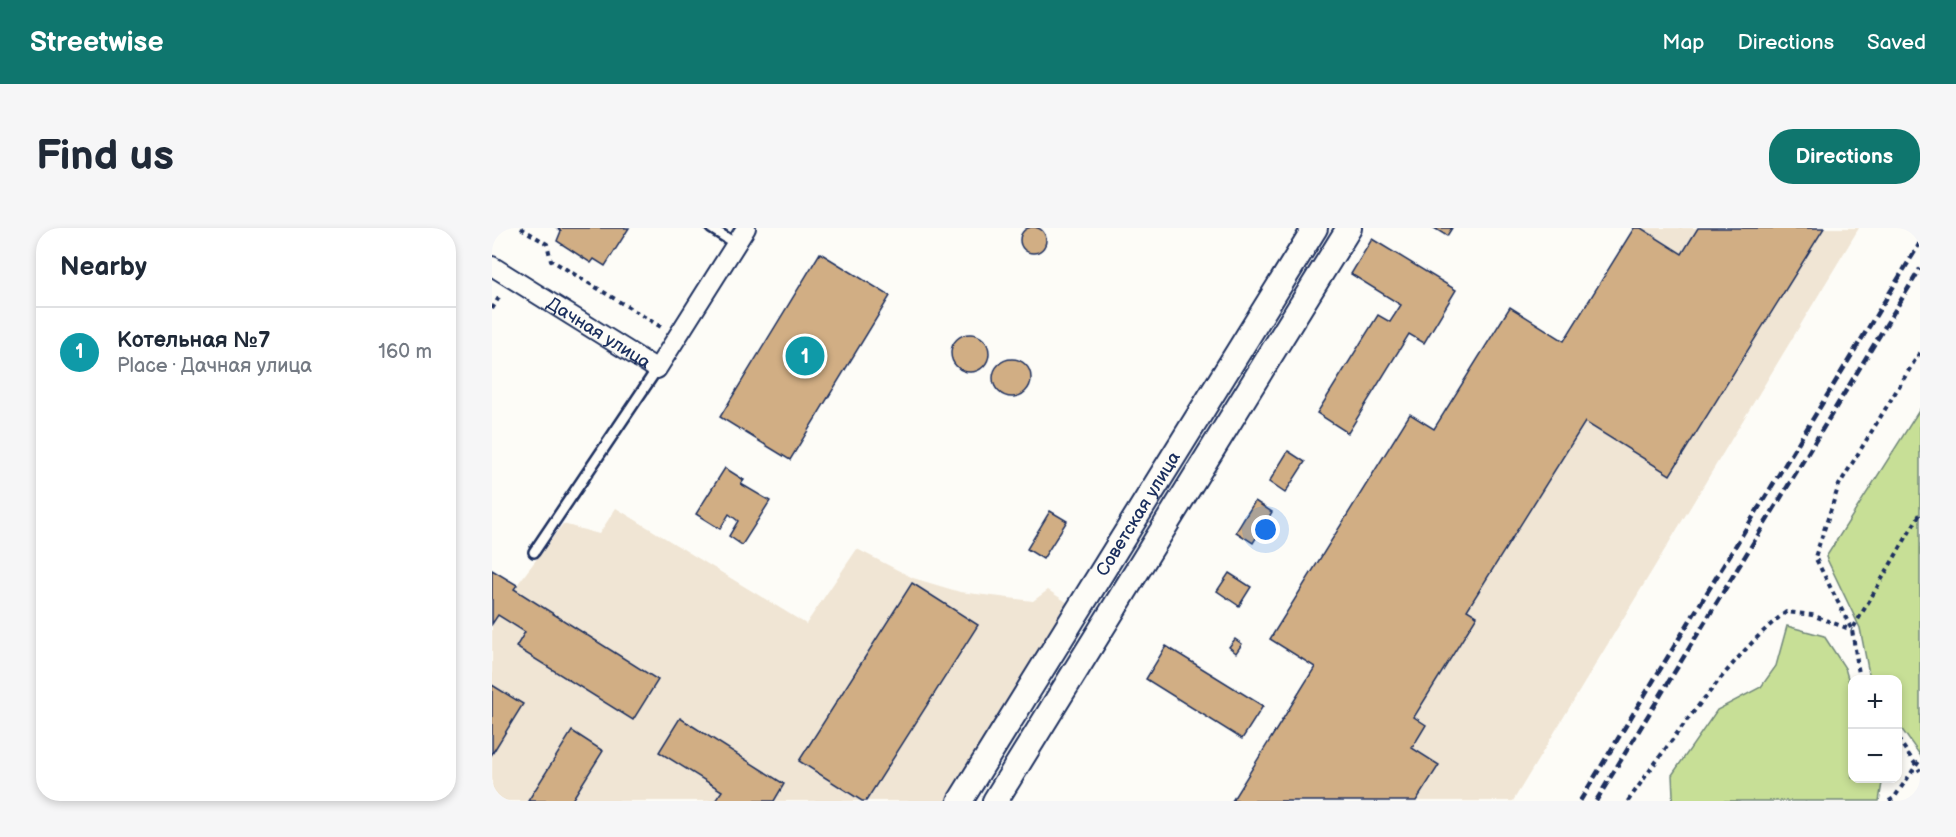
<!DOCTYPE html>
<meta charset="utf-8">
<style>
body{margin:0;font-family:"Balsamiq Sans",sans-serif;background:#f6f6f7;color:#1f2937}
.controls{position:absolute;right:18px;bottom:18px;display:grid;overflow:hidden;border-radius:12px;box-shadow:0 3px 9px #0003}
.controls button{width:54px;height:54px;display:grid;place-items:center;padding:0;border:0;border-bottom:2px solid #e0e1e3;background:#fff;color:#1f2937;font:30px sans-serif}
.you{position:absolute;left:774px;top:302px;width:21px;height:21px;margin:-15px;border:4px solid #fff;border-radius:50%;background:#1a73e8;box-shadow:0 0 0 9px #1a73e833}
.badge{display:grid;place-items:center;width:39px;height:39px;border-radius:50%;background:#0f766e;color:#fff;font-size:20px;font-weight:700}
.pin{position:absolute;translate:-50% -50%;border:3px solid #fff;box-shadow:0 2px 6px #0006}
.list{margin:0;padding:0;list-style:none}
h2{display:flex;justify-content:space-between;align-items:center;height:78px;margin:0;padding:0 24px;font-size:26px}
h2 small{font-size:20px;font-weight:400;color:#747a83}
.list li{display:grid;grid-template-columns:39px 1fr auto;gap:18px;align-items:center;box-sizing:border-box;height:90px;padding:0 24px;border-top:2px solid #e0e1e3}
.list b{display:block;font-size:22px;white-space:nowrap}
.list p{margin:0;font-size:20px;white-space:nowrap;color:#747a83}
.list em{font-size:20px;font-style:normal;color:#747a83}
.map{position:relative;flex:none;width:1428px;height:573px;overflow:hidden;border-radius:24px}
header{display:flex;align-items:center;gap:36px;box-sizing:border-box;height:84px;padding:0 30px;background:#0f766e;color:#fff}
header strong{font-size:28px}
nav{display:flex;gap:33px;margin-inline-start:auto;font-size:21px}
.intro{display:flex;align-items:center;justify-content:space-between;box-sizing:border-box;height:144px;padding:0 36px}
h1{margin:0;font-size:42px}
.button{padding:15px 27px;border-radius:24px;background:#0f766e;color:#fff;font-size:21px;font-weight:700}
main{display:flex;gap:36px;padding:0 36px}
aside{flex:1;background:#fff;border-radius:24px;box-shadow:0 3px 9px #0003}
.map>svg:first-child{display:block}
.built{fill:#f0e5d4}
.green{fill:#c7df96;stroke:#71877a;stroke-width:1.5}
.building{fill:#d1ae84;stroke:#1b2f5e;stroke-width:1.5}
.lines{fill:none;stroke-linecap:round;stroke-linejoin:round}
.service-casing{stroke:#1b2f5e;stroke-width:14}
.minor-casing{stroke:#1b2f5e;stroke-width:22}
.secondary-casing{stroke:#1b2f5e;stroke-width:28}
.path{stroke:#1b2f5e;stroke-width:4;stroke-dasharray:4.5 4.5;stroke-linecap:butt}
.service{stroke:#fdfcf7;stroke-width:9}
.minor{stroke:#fdfcf7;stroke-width:18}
.secondary{stroke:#fdfcf7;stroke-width:24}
.rail{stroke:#1b2f5e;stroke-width:4.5;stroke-dasharray:9 4.5;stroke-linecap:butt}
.labels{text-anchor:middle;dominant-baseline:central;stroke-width:4.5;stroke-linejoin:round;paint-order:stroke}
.street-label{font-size:18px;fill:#1b2f5e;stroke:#fdfcf7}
</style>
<header>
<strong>Streetwise</strong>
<nav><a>Map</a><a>Directions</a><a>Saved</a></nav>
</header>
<div class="intro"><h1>Find us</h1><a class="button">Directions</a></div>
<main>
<aside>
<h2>Nearby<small></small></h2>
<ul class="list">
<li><span class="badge" style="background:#0f9aa8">1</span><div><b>Котельная №7</b><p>Place · Дачная улица</p></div><em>160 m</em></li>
</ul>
</aside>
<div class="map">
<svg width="1428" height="573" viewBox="0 0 1428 573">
<rect width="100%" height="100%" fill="#fdfcf7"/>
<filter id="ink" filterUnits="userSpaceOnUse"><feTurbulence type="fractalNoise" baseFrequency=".0167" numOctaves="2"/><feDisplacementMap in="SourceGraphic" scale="12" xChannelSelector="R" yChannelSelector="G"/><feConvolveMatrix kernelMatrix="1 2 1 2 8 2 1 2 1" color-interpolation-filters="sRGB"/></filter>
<g filter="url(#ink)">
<!-- built -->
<g class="built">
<path d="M1142,0H1367L1021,573H740L823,439L778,411L918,186L942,201L1018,79L1072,112Z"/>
<path d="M124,280L314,396L365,321L421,350L468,364L541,373L556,362L576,375L537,443L454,573H0V342L25,357L71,296L107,306Z"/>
</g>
<!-- green -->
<g class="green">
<path d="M1428,181V527L1406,496V452L1378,451L1368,400L1334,329Z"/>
<path d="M1295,398L1332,408L1353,440L1360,464V550L1388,551L1390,555L1387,573H1179L1181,567L1180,547L1225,482L1269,459L1284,438Z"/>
</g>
<!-- building -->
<g class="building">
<circle cx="541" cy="12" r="13"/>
<path d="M65,0H137L113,38L102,31L99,35L65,13L69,3Z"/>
<path d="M942,0H960L955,8Z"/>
<path d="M1142,0H1149L1190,26L1206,0H1332L1178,247L1093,194L975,382L985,388L922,489L934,497L920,520L947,537L924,573H740L823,439L778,411L918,186L942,201L1018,79L1072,113Z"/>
<path d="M880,11L964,62L932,115L917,106L856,205L825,185L886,87L898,94L909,77L859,46Z"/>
<path d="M328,25L398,68L298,232L228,189Z"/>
<circle cx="478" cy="125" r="19"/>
<circle cx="520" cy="150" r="19"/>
<path d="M796,223L813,234L793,265L777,254Z"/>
<path d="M233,240L252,252L249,256L278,273L250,317L237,308L246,293L237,286L228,301L204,286Z"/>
<path d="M763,273L780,284L761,315L744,304Z"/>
<path d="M558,283L575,293L551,331L535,321Z"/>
<path d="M0,342L25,357L22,361L166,452L141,492L24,419L33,404L6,387L0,396Z"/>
<path d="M737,345L759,359L747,378L725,363Z"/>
<path d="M420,355L486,397L374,573H370L307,533Z"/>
<path d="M743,411L750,416L744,425L737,419Z"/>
<path d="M674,418L771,478L750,511L654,451Z"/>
<path d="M0,457L31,476L0,526Z"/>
<path d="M188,490L292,556L282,573H223L230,563L167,524Z"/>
<path d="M80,503L111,523L80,572L81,573H36Z"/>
</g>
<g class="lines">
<defs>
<g id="service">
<path d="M219,0L244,16"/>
<path d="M42,324L165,141"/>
</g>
<g id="minor">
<path id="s1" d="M0,38L165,141L254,0"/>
</g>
<g id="secondary">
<path id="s2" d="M468,573L823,0"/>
<path d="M503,573L857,0"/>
</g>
</defs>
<!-- service casing -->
<use href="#service" class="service-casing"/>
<!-- minor casing -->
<use href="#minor" class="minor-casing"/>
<!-- secondary casing -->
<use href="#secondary" class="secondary-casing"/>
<!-- path -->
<g class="path">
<path d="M29,0L55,16L59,32L169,99"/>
<path d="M0,81L9,66"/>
<path d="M1359,400L1323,329L1347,257L1428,124"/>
<path d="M1368,452L1360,402L1428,286"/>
<path d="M1406,511L1428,543"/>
<path d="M1136,573C1163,535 1190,497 1220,461C1242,434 1266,405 1294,384L1320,387L1360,402"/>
<path d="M1397,573L1402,570L1428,532"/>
</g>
<!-- service -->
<use href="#service" class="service"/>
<!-- minor -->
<use href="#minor" class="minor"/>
<!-- secondary -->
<use href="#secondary" class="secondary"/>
<!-- rail -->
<g class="rail">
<path d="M1088,573L1428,15"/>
<path d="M1104,573L1428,41"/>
</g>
</g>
</g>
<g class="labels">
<!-- street labels -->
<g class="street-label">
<text stroke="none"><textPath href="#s1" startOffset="126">Дачная улица</textPath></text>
<text stroke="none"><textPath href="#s2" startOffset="338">Советская улица</textPath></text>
</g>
</g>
</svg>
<div class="controls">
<button>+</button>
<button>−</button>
</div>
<div class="you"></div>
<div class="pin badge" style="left:313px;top:128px;background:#0f9aa8">1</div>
</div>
</main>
